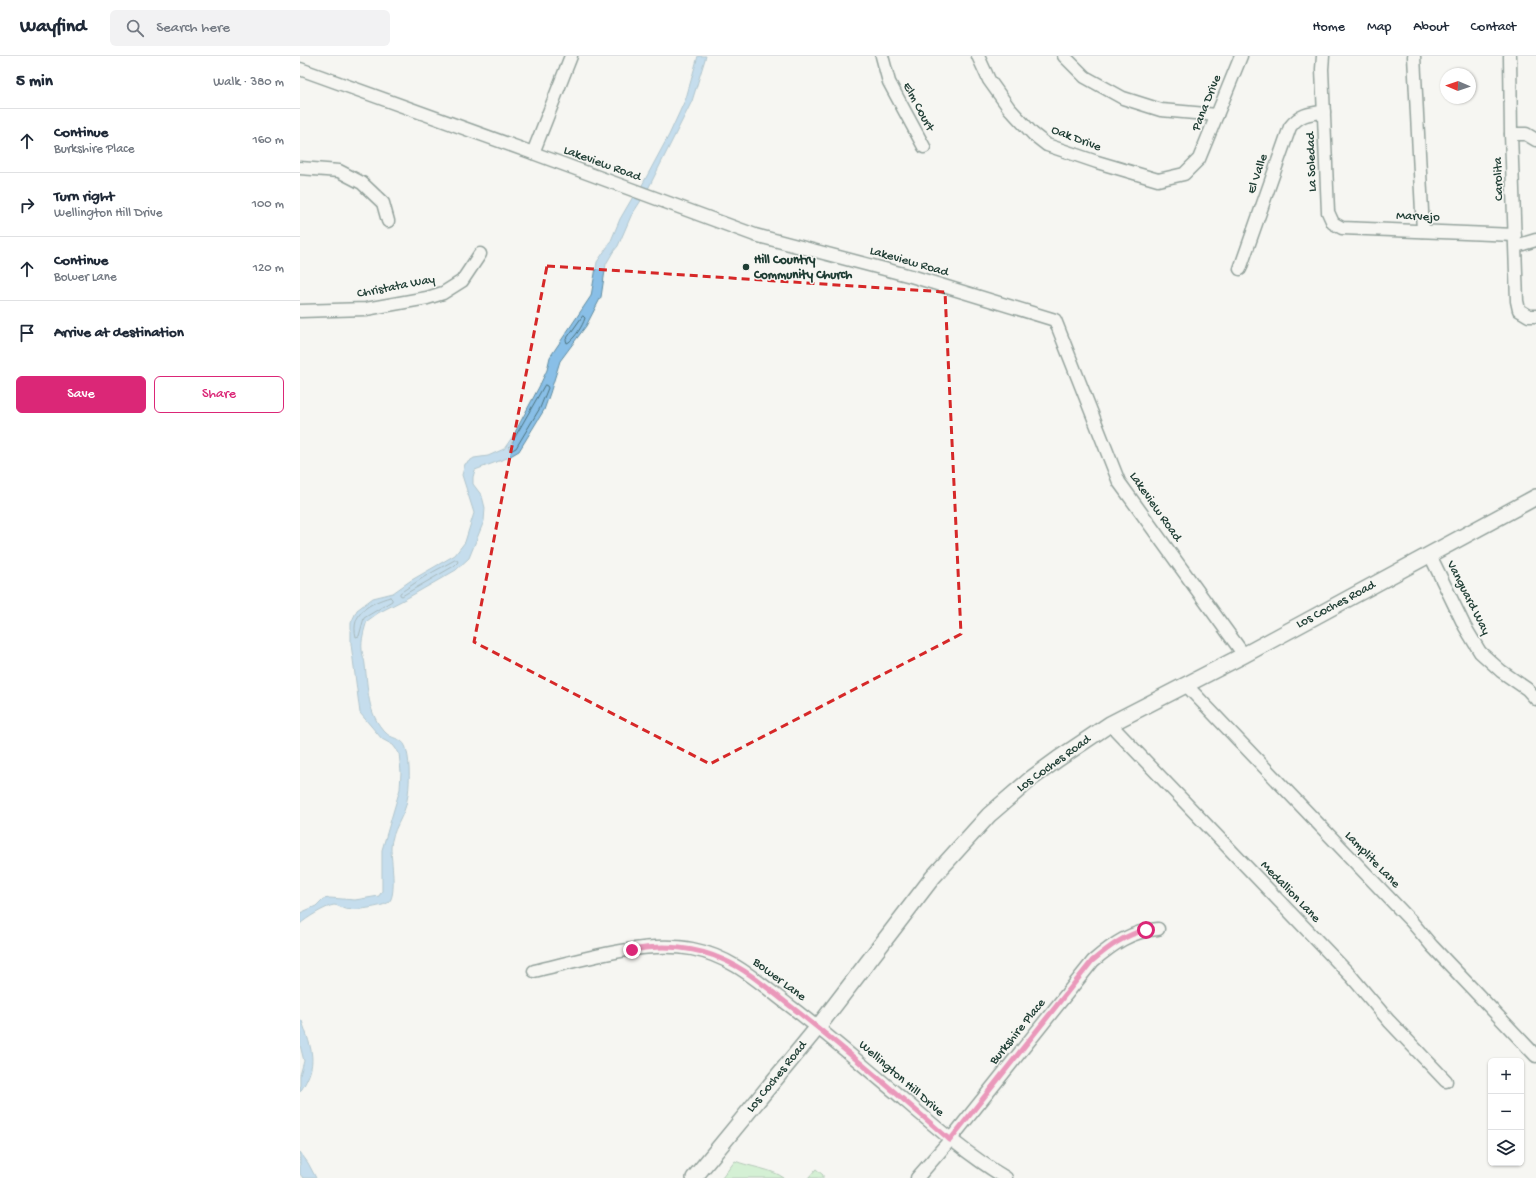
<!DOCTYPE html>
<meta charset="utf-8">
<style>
body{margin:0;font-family:"Gochi Hand",sans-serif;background:#f2f2f3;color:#1f2937}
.controls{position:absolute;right:12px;bottom:12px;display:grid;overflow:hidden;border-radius:6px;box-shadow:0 1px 3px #0004}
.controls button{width:36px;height:36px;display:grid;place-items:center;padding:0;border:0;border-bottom:1px solid #e0e1e3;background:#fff;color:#1f2937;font:20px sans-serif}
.compass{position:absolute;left:1140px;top:12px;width:36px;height:36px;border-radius:50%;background:#fff;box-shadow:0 1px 3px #0004;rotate:272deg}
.stop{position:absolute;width:12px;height:12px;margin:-9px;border:3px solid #db2777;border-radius:50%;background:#fff}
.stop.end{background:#db2777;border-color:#fff;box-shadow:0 1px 4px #0008}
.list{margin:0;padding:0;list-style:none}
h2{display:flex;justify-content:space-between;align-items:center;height:52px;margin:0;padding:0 16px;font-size:17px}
h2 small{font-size:13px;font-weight:400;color:#747a83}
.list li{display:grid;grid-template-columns:26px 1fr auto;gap:12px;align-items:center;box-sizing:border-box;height:64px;padding:0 16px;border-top:1px solid #e0e1e3}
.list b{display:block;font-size:15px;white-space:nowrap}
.list p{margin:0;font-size:13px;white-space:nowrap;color:#747a83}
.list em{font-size:13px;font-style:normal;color:#747a83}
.actions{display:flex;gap:8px;padding:12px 16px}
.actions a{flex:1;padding:9px 0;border:1px solid #db2777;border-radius:6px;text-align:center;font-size:14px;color:#db2777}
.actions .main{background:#db2777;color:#fff}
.icon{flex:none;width:22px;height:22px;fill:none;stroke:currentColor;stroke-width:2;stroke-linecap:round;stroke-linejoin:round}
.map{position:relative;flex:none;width:1236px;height:1122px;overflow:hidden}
header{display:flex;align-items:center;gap:24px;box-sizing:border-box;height:56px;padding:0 20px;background:#fff;border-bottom:1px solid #e0e1e3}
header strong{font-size:19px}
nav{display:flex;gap:22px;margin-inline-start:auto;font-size:14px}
.search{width:280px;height:36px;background:#f2f2f3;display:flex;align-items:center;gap:10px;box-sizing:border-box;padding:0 14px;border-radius:6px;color:#747a83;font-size:15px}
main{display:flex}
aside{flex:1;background:#fff}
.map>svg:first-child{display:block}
.green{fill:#ace8af;stroke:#669272}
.water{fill:#89bfe7;stroke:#5f8b9f}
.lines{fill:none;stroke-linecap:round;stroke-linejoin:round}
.shore{stroke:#49717c;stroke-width:1}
.minor-casing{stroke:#1f3d34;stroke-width:15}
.major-casing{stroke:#1f3d34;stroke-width:18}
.minor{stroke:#f6f6f2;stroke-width:12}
.major{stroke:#f6f6f2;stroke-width:15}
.route{stroke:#db2777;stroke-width:5}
.marked{fill:none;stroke:#d62828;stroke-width:3;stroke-dasharray:8 5;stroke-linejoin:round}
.poi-dot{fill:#1f3d34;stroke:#f6f6f2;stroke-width:1.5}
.labels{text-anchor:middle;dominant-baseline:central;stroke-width:3;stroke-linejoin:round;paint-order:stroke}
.street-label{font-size:13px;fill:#1f3d34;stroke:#f6f6f2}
.poi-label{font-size:13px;font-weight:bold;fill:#1f3d34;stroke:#f6f6f2;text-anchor:start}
</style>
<header>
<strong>Wayfind</strong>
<div class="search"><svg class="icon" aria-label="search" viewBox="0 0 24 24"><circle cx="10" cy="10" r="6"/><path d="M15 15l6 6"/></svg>Search here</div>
<nav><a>Home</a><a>Map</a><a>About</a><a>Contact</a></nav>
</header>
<main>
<aside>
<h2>5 min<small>Walk · 380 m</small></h2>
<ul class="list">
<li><svg class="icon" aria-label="ahead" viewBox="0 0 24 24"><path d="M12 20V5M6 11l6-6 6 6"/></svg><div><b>Continue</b><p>Burkshire Place</p></div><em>160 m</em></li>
<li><svg class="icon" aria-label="right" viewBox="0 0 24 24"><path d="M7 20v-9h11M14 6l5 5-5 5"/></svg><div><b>Turn right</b><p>Wellington Hill Drive</p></div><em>100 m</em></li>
<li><svg class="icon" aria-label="ahead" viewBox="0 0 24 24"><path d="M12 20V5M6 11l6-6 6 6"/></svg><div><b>Continue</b><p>Bower Lane</p></div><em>120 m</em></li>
<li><svg class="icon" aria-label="arrive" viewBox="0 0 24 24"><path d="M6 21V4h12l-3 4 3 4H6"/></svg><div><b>Arrive at destination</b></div></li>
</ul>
<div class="actions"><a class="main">Save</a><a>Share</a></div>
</aside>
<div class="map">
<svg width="1236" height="1122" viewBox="0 0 1236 1122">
<rect width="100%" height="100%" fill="#f6f6f2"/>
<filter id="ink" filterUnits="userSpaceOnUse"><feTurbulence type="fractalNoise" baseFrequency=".025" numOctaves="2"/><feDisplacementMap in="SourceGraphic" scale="8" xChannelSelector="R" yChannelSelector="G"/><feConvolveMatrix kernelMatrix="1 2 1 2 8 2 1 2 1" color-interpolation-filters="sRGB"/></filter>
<g filter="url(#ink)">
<!-- green -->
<g class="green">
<path d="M435,1105C450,1111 472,1113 484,1122H422Z"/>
<path d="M516,1113L523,1119V1122H508Z"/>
</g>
<!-- water -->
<g class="water">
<path d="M398,0H406L392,45L347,135L340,133L369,79L386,42Z"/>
<path d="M334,139L342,143L331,160L318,190L313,196L306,208L301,241L286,270L260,305L250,337L244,354L219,395L207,402L175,414L173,421V428L182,440L185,452L184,465L169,502L156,514L109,541L78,557L67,565C64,574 61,584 62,594C62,599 65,604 65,609C68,632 67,659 86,677C94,685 104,680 107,696C110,708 110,731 107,744C105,760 91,775 91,792C91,804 97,838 89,846C83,851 53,855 45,853C41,852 38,849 34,849C26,850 5,863 0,868V857L16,850L23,843L30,842L55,844L79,840L82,835V794L100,733L101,716L99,697L93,689L82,683L60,657L51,588V567L57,554L73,542L93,537L110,525L155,499L165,486L174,457L162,419L165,408L174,402L188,400L204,393L213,380L239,331L247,314L250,301L291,240L297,206L310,187L320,163Z"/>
<path d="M0,963L2,965C12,995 19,1007 0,1036V1019L4,1005L0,989Z"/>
<path d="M0,1096L8,1107L16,1122H3L0,1118Z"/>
</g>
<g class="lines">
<!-- shore -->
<g class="shore">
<path d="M283,260L285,262C282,271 276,280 269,286L267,287L266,284Z"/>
<path d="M245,329L247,330L248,332L240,352L216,392L210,395L209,392Z"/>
<path d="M155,504H157L158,506L154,510L107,537L102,540L100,539V537L124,521Z"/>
<path d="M90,541L92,543V545L64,562L59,580L56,581C50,557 70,547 90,541Z"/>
</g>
<defs>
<g id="minor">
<path d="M582,0L589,26L624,91"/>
<path d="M678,0L689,24L709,52L733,78L747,89L797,106L858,124L884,118L899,103L941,0"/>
<path d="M764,0L785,21L823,42L861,54L917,59"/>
<path d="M1023,0L1022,13L1028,156L1033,167L1042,172L1215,179"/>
<path d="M1114,0L1123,175"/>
<path d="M1210,0L1211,78L1217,245L1219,254L1229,260H1236"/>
<path d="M0,13L233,97L455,179L611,220L755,264L819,426L944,599"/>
<path d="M1211,78H1226L1236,84"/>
<path d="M233,97L271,0"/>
<path d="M0,112L39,115L62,127L83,147L88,165"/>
<path d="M1216,190L1236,184"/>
<path d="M940,213L990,71C999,59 1009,57 1024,56"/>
<path d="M0,255L66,253L127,242L143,237L162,225L180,198"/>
<path d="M1130,499L1165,571L1180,596L1201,615L1227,633L1236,643"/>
<path d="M886,629L1111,865L1132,890L1236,1000"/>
<path d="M810,668L1051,920L1089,965L1146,1025"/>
<path d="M234,915C281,904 344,884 392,893C433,901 458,926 490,950C527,978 561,1008 596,1037C631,1067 666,1098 706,1122"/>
<path d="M617,1122L650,1084L793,905C813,888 831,875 858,873"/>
</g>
<path id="major" d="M394,1122L518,971L633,821L689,759L732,722L758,703L810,668L944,599L1236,441"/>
</defs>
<!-- minor casing -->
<use href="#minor" class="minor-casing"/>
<!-- major casing -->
<use href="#major" class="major-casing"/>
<!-- minor -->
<use href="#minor" class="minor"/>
<!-- major -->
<use href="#major" class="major"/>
</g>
</g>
<g class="lines" filter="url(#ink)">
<!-- route -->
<path class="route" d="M332,894C362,888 397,891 424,904C449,915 468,933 489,949C545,992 597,1038 650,1084L792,905C809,891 824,879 846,874"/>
</g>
<!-- marked area -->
<path d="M0 0H1236V1122H0ZM247,210L645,236L661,578L410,708L174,586Z" fill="#f6f6f2" fill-opacity=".55" fill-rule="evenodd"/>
<path class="marked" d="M247,210L645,236L661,578L410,708L174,586Z"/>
<!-- markers -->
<circle class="poi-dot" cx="446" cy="211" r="4"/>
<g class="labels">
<!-- street labels -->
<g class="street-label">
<text transform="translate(907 47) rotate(-68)">Pana Drive</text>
<text transform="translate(618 51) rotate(62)">Elm Court</text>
<text transform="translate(776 83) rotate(21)">Oak Drive</text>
<text transform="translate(1012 106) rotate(-92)">La Soledad</text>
<text transform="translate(302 108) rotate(20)">Lakeview Road</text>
<text transform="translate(958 118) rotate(-71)">El Valle</text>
<text transform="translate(1199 123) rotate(-92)">Carolita</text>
<text transform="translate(1118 161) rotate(2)">Marvejo</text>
<text transform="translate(609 206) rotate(16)">Lakeview Road</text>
<text transform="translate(96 231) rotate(-11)">Christata Way</text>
<text transform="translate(855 451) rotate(55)">Lakeview Road</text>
<text transform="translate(1168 542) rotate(63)">Vanguard Way</text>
<text transform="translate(1036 549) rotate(-28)">Los Coches Road</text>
<text transform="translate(754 708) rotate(-36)">Los Coches Road</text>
<text transform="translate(1072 804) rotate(46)">Lamplite Lane</text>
<text transform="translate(990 836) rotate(46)">Medallion Lane</text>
<text transform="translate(479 924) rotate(37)">Bower Lane</text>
<text transform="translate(718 976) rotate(-51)">Burkshire Place</text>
<text transform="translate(477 1021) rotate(-51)">Los Coches Road</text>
<text transform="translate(601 1023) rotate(41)">Wellington Hill Drive</text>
</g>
<!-- poi labels -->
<g class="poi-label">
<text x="454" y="204">Hill Country<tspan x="454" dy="15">Community Church</tspan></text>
</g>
</g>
</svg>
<div class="controls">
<button>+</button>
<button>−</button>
<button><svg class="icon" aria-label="layers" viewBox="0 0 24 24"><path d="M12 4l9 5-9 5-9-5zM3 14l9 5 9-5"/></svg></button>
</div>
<svg class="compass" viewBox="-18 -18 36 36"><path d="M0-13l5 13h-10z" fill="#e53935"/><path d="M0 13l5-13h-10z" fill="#747a83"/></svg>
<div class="stop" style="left:846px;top:874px"></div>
<div class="stop end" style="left:332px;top:894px"></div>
</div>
</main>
